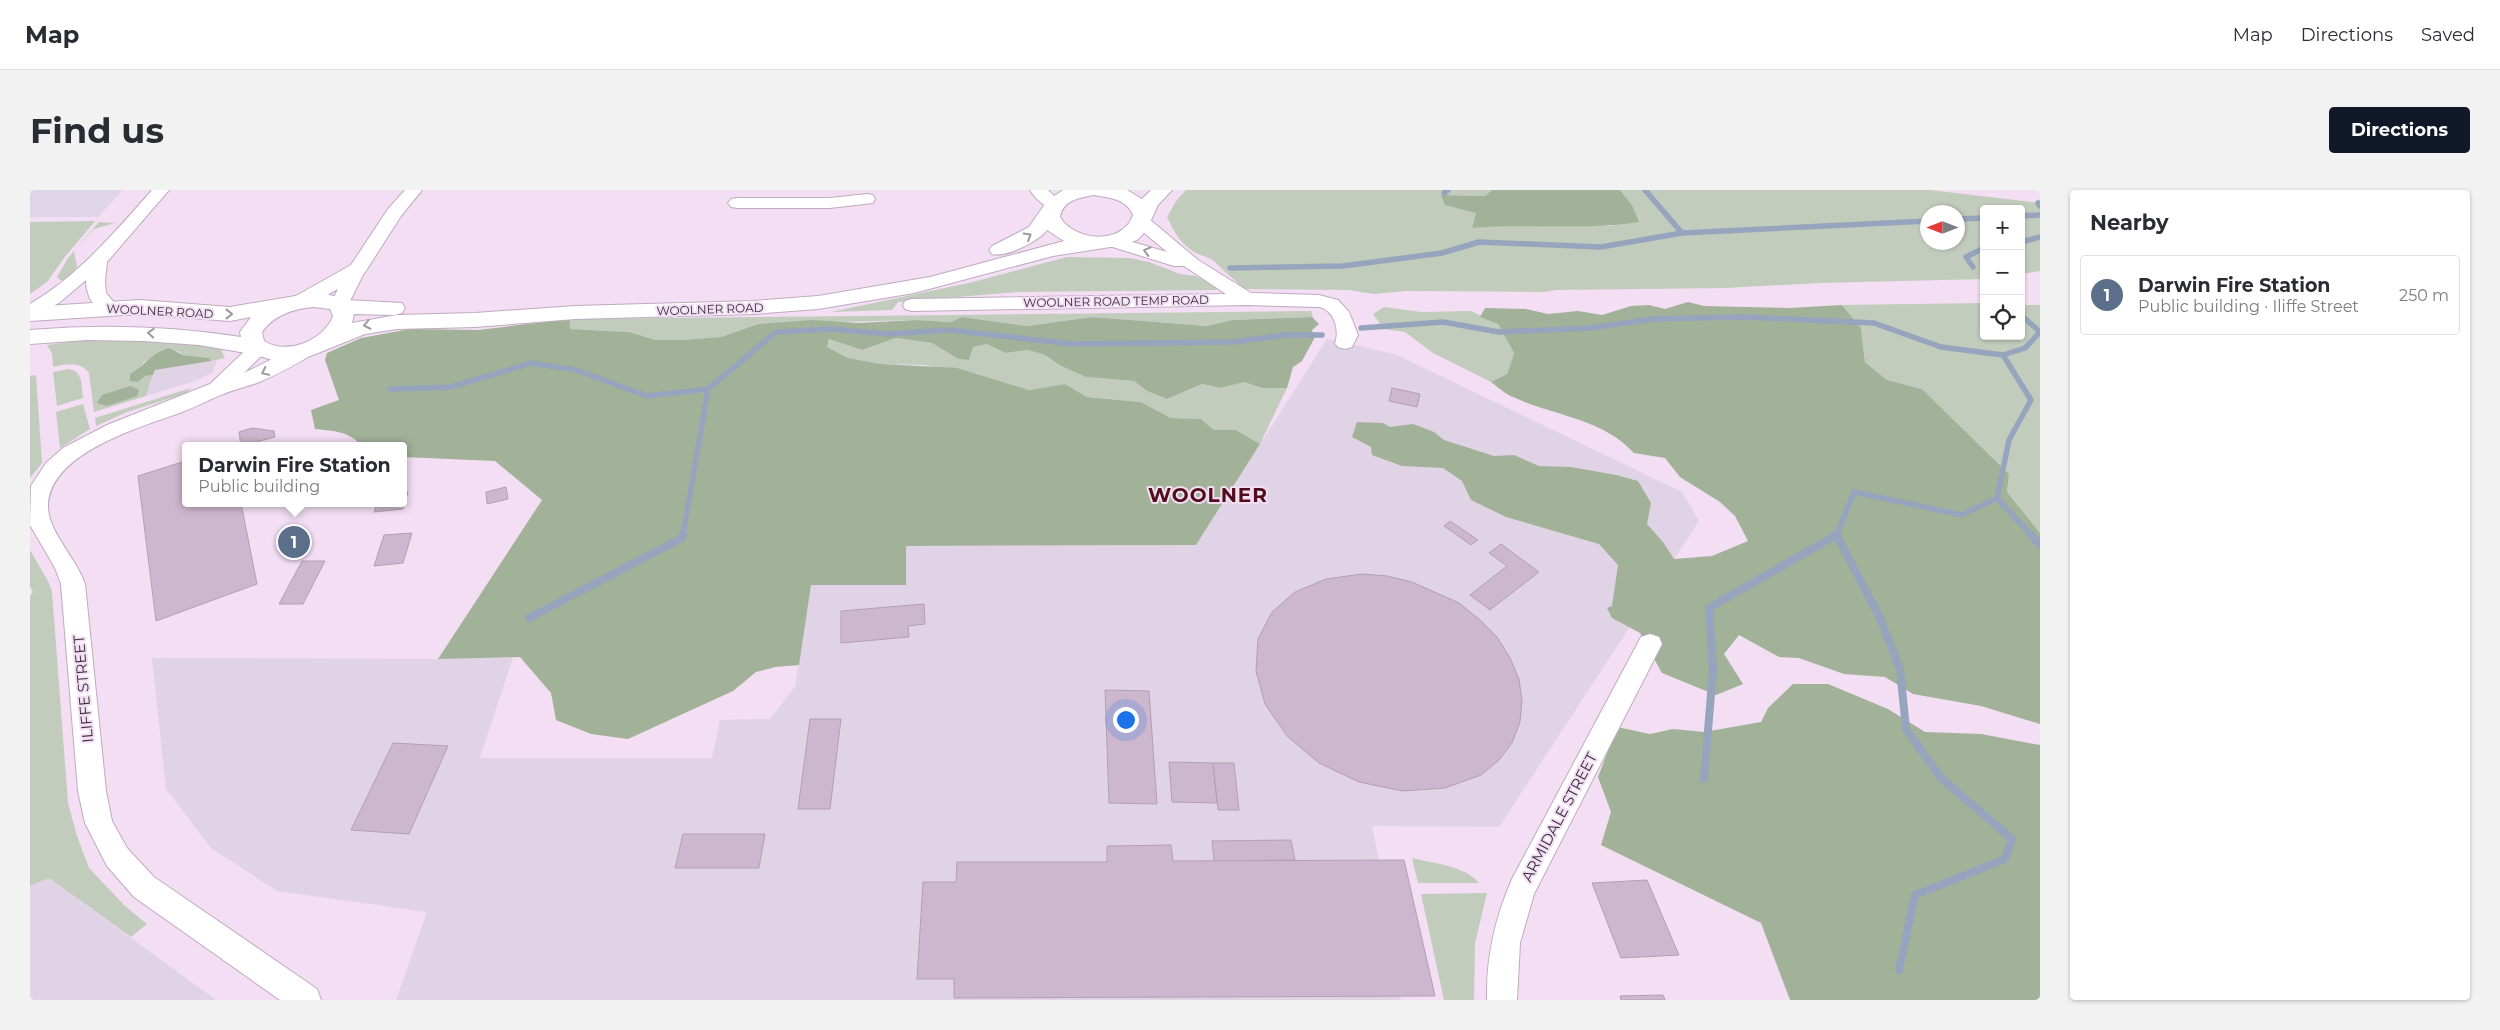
<!DOCTYPE html>
<meta charset="utf-8">
<style>
body{margin:0;font-family:Montserrat,sans-serif;background:#f2f2f3;color:#2b2b33}
.controls{position:absolute;right:15px;top:15px;display:grid;overflow:hidden;border-radius:5px;box-shadow:0 1px 4px #0004}
.controls button{width:45px;height:45px;display:grid;place-items:center;padding:0;border:0;border-bottom:1px solid #e1e1e2;background:#fff;color:#2b2b33;font:25px sans-serif}
.compass{position:absolute;left:1890px;top:15px;width:45px;height:45px;border-radius:50%;background:#fff;box-shadow:0 1px 4px #0004;rotate:270deg}
.you{position:absolute;left:1095px;top:529px;width:18px;height:18px;margin:-12px;border:4px solid #fff;border-radius:50%;background:#1a73e8;box-shadow:0 0 0 8px #1a73e833}
.badge{display:grid;place-items:center;width:32px;height:32px;border-radius:50%;background:#111827;color:#fff;font-size:16px;font-weight:700}
.pin{position:absolute;translate:-50% -50%;border:2px solid #fff;box-shadow:0 1px 5px #0006}
.popup{position:absolute;left:152px;top:252px;width:225px;height:65px;box-sizing:border-box;display:grid;place-content:center;border-radius:5px;background:#fff;filter:drop-shadow(0 1px 4px #0005);font-size:16px;white-space:nowrap;color:#7c7c81}
.popup b{font-size:19px;color:#2b2b33}
.popup::after{content:'';position:absolute;left:50%;top:100%;margin-left:-10px;border:10px solid transparent;border-top-color:#fff}
.list{margin:0;padding:0;list-style:none}
h2{display:flex;justify-content:space-between;align-items:center;height:65px;margin:0;padding:0 20px;font-size:21px}
h2 small{font-size:16px;font-weight:400;color:#7c7c81}
.list li{display:grid;grid-template-columns:32px 1fr auto;gap:15px;align-items:center;box-sizing:border-box;height:80px;margin:0 10px 10px;padding:0 10px;border:1px solid #e1e1e2;border-radius:5px}
.list b{display:block;font-size:19px;white-space:nowrap}
.list p{margin:0;font-size:16px;white-space:nowrap;color:#7c7c81}
.list em{font-size:16px;font-style:normal;color:#7c7c81}
.icon{flex:none;width:28px;height:28px;fill:none;stroke:currentColor;stroke-width:2;stroke-linecap:round;stroke-linejoin:round}
.map{position:relative;flex:none;width:2010px;height:810px;overflow:hidden;border-radius:5px}
header{display:flex;align-items:center;gap:30px;box-sizing:border-box;height:70px;padding:0 25px;background:#fff;border-bottom:1px solid #e1e1e2}
header strong{font-size:24px}
nav{display:flex;gap:28px;margin-inline-start:auto;font-size:18px}
.intro{display:flex;align-items:center;justify-content:space-between;box-sizing:border-box;height:120px;padding:0 30px}
h1{margin:0;font-size:35px}
.button{padding:12px 22px;border-radius:5px;background:#111827;color:#fff;font-size:18px;font-weight:700}
main{display:flex;gap:30px;padding:0 30px}
aside{flex:1;background:#fff;border-radius:5px;box-shadow:0 1px 4px #0004}
.map>svg:first-child{display:block}
.commercial{fill:#dfd4e8}
.industrial{fill:#e1d3e6}
.green{fill:#c2ccbc;fill-rule:evenodd}
.forest{fill:#a1b299}
.lines{fill:none;stroke-linecap:round;stroke-linejoin:round}
.stream-far1{stroke:#96a4bd;stroke-width:5.5}
.stream{stroke:#96a4bd;stroke-width:8}
.building{fill:#cdb7ce;stroke:#b39fb4}
.street-casing{stroke:#bfabc0;stroke-width:2}
.secondary-casing{stroke:#bfabc0;stroke-width:2}
.street{fill:#fff;fill-rule:evenodd}
.secondary{fill:#fff;fill-rule:evenodd}
.oneway{stroke:#9c989c}
.labels{text-anchor:middle;dominant-baseline:central;stroke-width:4;stroke-linejoin:round;paint-order:stroke}
.far-street-label{font-size:12px;fill:#383039;stroke:#f3def4}
.street-label{font-size:15px;fill:#383039;stroke:#f3def4}
.district-label{font-size:20px;font-weight:bold;letter-spacing:1px;fill:#520d1d;stroke:#f3def4}
</style>
<header>
<strong>Map</strong>
<nav><a>Map</a><a>Directions</a><a>Saved</a></nav>
</header>
<div class="intro"><h1>Find us</h1><a class="button">Directions</a></div>
<main>
<div class="map">
<svg width="2010" height="810" viewBox="0 0 2010 810">
<rect width="100%" height="100%" fill="#f3def4"/>
<!-- commercial -->
<path class="commercial" d="M0,0H93L68,27H0Z"/>
<!-- industrial -->
<g class="industrial">
<path d="M1297,149L1365,164L1652,302L1669,331L1469,637L1342,636L1349,670H1374L1405,806H1370L1371,810H366L397,722L247,701L181,658L136,599L122,468L408,469L483,467L450,568H682L690,530L740,529L765,497L781,395H876V356L1166,355Z"/>
<path d="M187,170L183,182L165,191L116,206L125,180Z"/>
<path d="M19,688L186,810H0V696Z"/>
</g>
<!-- green -->
<g class="green">
<path d="M1156,0H1462L1455,6L1411,5L1446,23L1442,38L1467,36H1582L1602,15L1590,0H1900L2010,13V81L1991,84V19H1954V89L1790,93L1695,98L1527,100L1514,102L1376,101L1344,104L1318,100L1213,99C1205,89 1193,81 1184,71C1180,68 1171,65 1166,63C1151,55 1144,42 1137,27L1146,11ZM1898,22H1928V52H1898Z"/>
<path d="M65,31L34,68L17,92L0,104V32Z"/>
<path d="M69,32L85,33L64,39L44,61L47,77L35,90H30L27,87L38,68Z"/>
<path d="M1037,67L1100,68L1119,72L1150,84L1166,86L1187,97V100L987,102L868,112L862,120L801,122L943,92Z"/>
<path d="M1954,113V146H1991V115H2010V343L1977,302L1979,284L1892,199L1857,190L1835,172L1831,138L1812,115Z"/>
<path d="M1354,117L1391,122L1441,121L1468,134L1484,163L1477,184L1461,192L1403,163L1375,142L1354,139L1343,124Z"/>
<path d="M1281,121L1283,127L1202,130L1177,136L1062,127L997,136L932,127L921,132L886,130L728,134L691,147L652,150H626L599,142L539,139V129Z"/>
<path d="M69,148C94,149 170,149 189,159C193,161 193,164 195,168L181,171L178,168L153,165L148,161L114,172L109,179L108,192L115,186L123,185L116,206L64,222L59,183C50,171 36,174 23,177L22,163L17,155Z"/>
<path d="M866,148L902,153L928,169L939,170L943,156L957,154L975,163L998,160L1015,165L1031,176L1056,187L1104,191L1117,201L1137,209L1172,194L1191,198L1214,192L1232,198H1257L1230,254L1206,240H1184L1171,229L1141,228L1111,212L1057,207L1035,194L999,200L895,175L851,174L818,168L797,157L799,149L832,160Z"/>
<path d="M38,179C54,181 51,195 53,208L27,216L23,182Z"/>
<path d="M6,185L12,273L0,288V186Z"/>
<path d="M161,198L156,203L97,222L66,236L65,228Z"/>
<path d="M53,214L60,239L30,258L26,222Z"/>
<path d="M0,360L19,393L22,402L38,613L47,646L59,678L94,715L117,734L101,747L19,688L0,696V406L3,402L0,397Z"/>
<path d="M1382,668C1405,674 1433,675 1449,693H1388Z"/>
<path d="M1457,703L1445,753L1444,810H1414L1391,704Z"/>
</g>
<!-- forest -->
<g class="forest">
<path d="M1462,0H1590L1602,15L1609,32C1554,41 1497,33 1442,38L1446,23L1415,15L1411,5L1455,6Z"/>
<path d="M1658,112L1674,116L1759,118L1812,115L1831,138L1835,172L1857,190L1892,199L1979,284L1977,302L2010,343V534L1951,516L1883,504L1855,487L1814,484L1769,468L1749,467L1709,445L1694,464L1713,494L1686,505L1632,483L1610,443L1582,428L1577,418L1582,416L1588,375L1569,354L1476,327L1441,310L1432,291L1413,278L1372,276L1342,265L1341,257L1322,247L1327,232L1353,233L1360,237L1383,234L1404,242L1414,250L1464,266L1484,265L1509,276L1541,277L1586,285L1608,291L1621,313L1617,334L1633,352L1644,369L1682,366L1718,351L1705,326L1690,312L1650,287L1635,268L1604,263C1572,228 1524,226 1483,207C1475,204 1468,197 1461,192L1477,184L1484,163L1468,134L1450,127L1455,118L1496,119L1518,124L1548,121L1572,125L1601,116L1619,115L1635,119Z"/>
<path d="M932,127L997,136L1062,127L1177,136L1202,130L1282,127L1289,134L1282,140L1284,149L1272,171L1263,177L1257,198H1232L1214,192L1191,198L1172,194L1137,209L1117,201L1104,191L1056,187L1031,176L1015,165L998,160L975,163L957,154L943,157L939,170L928,169L902,153L866,148L832,160L799,149L797,157L818,168L851,174L927,178L999,200L1035,194L1057,207L1111,212L1141,228L1171,229L1184,240H1206L1230,254L1166,355L876,356V395H781L769,475L745,477L726,482L703,501L598,549L561,544L526,530L521,503L490,467L408,469L512,310L465,271L373,267V256H332C318,241 305,241 285,239L281,220L309,210L295,170L297,163L331,148L380,139L448,140L539,129L540,139L599,142L626,150H652L691,147L728,134L782,130L829,133L886,130L921,132Z"/>
<path d="M139,158L153,165L179,168L181,171L125,180L123,185L115,186L108,192L100,191V184C115,176 121,163 139,158Z"/>
<path d="M100,196L109,200L107,206L77,216L67,213L72,205Z"/>
<path d="M1763,494H1798L1858,519L1895,542L1951,544L2010,555V810H1760L1731,733L1571,655L1581,622L1568,587L1587,537L1620,544L1643,539L1674,542L1731,532L1738,518Z"/>
</g>
<g class="lines">
<!-- stream-far1 -->
<g class="stream-far1">
<path d="M1615,0L1652,43"/>
<path d="M1414,3L1418,0"/>
<path d="M2008,13L2010,16"/>
<path d="M1991,26L2010,25"/>
<path d="M1928,29L1954,28"/>
<path d="M1991,52L2010,47"/>
<path d="M1943,77L1936,67L1954,58"/>
<path d="M1200,78L1313,76L1412,63L1449,52L1571,57L1652,43L1898,31"/>
<path d="M1991,125L2010,142L1995,158L1973,165L2001,210L1979,250L1967,308L2001,345"/>
<path d="M1331,138L1413,132L1469,142L1560,138L1623,129L1713,127L1844,133L1911,157L1973,165"/>
<path d="M360,199L421,197L501,173L546,180L617,206L678,199L746,142L802,139L858,144L919,140L1042,154L1203,152L1256,145H1292"/>
<path d="M653,345L678,199"/>
<path d="M1807,345L1824,302L1932,325L1967,308"/>
</g>
<!-- stream -->
<g class="stream">
<path d="M2000,344L2010,355"/>
<path d="M1807,346L1849,426L1870,479L1876,539L1911,588L1982,649L1975,669L1885,705L1869,780"/>
<path d="M499,428L652,348L653,344"/>
<path d="M1674,589L1683,480L1679,418L1808,344"/>
</g>
</g>
<!-- building -->
<g class="building">
<path d="M1362,198L1390,204L1387,217L1359,211Z"/>
<path d="M222,238L244,241L245,247L211,256L209,242Z"/>
<path d="M155,271V313H211L227,394L126,431L108,286Z"/>
<path d="M476,297L478,309L457,314L456,302Z"/>
<path d="M373,302H378L373,319L344,322L347,313H373Z"/>
<path d="M1420,331L1448,350L1441,355L1414,336Z"/>
<path d="M382,343L373,373L344,376L354,345Z"/>
<path d="M1471,354L1509,382L1460,420L1440,405L1477,376L1459,363Z"/>
<path d="M272,371H295L273,414H249Z"/>
<path d="M1332,384L1357,386L1382,392L1429,413L1449,429L1467,447L1480,468L1489,489L1492,511L1490,532L1482,553L1469,570L1451,585L1415,598L1373,601L1329,592L1289,573L1257,546L1235,514L1226,481L1228,449L1242,422L1265,402L1296,389Z"/>
<path d="M894,414L895,434L878,436L879,447L811,453V421Z"/>
<path d="M1075,500L1119,501L1127,614L1079,613Z"/>
<path d="M780,529H811L800,619H768Z"/>
<path d="M363,553L418,556L379,644L321,640Z"/>
<path d="M1139,572L1183,573L1187,613L1142,612Z"/>
<path d="M1183,573H1204L1209,620H1188Z"/>
<path d="M653,644H735L729,678H645Z"/>
<path d="M1261,650L1265,670L1184,671L1182,651Z"/>
<path d="M1141,655L1143,671L1374,670L1405,806L924,808V789H887L893,692H926L927,672H1077V656Z"/>
<path d="M1617,690L1649,765L1591,768L1562,693Z"/>
<path d="M1633,805L1635,810H1591L1590,806Z"/>
</g>
<g class="lines">
<defs>
<g id="street">
<path d="M122,0H139L77,72L75,91L76,103L88,117L86,121C66,126 56,107 56,90L29,113L0,128V114C49,85 85,42 122,0Z"/>
<path d="M375,0H392L371,26L332,87L316,119H302L300,115L308,99L278,115H264L262,111L264,107L321,75L358,19Z"/>
<path d="M1000,0H1018L1033,14L1030,18C1018,21 1006,10 1000,0Z"/>
<path d="M837,4L843,5L845,9L843,13L800,18H707L701,17L698,13L701,9L707,8H800Z"/>
<path d="M1112,27L1118,28L1168,70L1221,103L1289,105L1308,110L1319,122L1328,145L1322,157L1315,159L1308,157L1305,153C1310,140 1304,120 1289,117L1217,115L882,121L875,119L873,115L875,111L882,109L1196,104L1154,76H1144L1076,55L1073,51L1076,47L1082,46L1137,62L1106,36L1103,32L1106,28Z"/>
<path d="M228,153L235,155L238,159L214,183L271,155L278,153L285,155L288,159L285,163C266,174 247,185 227,193C215,197 203,200 191,205C178,210 166,217 152,222C112,237 20,262 18,315C17,341 47,369 55,394L76,601L82,631L97,658L124,687L287,799L291,810H250L104,707L77,676L55,633L48,601L31,394L25,378L0,335L1,296L16,273L33,258L77,235L180,194L221,155Z"/>
<path d="M1620,444L1629,447L1632,454L1504,704L1490,753L1487,810H1457C1456,767 1465,728 1482,689L1611,447Z"/>
</g>
<path id="secondary" d="M1033,0H1097L1112,9L1121,0H1142L1128,15L1116,41L1107,50L1093,55L1023,66L884,103L788,119L723,124L545,129L445,137L367,139L335,144L283,165L260,171H246L222,164L169,155L113,151L57,150L0,154V140C71,134 141,136 211,147L210,142L221,127L200,131L110,124L0,131V117L110,110L200,117L283,103H293L317,110L372,113L375,118L372,123L364,125L324,124L322,133L367,125L445,123L545,116L723,111L788,106L900,87L1034,51L1017,40C1009,51 976,68 962,64L959,60L962,56L999,37L1017,11ZM1064,5C1079,8 1096,8 1103,25C1093,55 1045,52 1030,27C1033,10 1049,8 1064,5ZM283,117L300,119L303,126C294,150 257,166 234,151L232,142C244,125 263,119 283,117Z"/>
</defs>
<!-- street casing -->
<use href="#street" class="street-casing"/>
<!-- secondary casing -->
<use href="#secondary" class="secondary-casing"/>
<!-- street -->
<use href="#street" class="street"/>
<!-- secondary -->
<use href="#secondary" class="secondary"/>
</g>
<!-- one-way arrows -->
<defs><path id="oneway-chevron" d="M-2-3.5L2.5 0L-2 3.5" fill="none" stroke-width="1.6" stroke-linecap="round" stroke-linejoin="round" transform="scale(1.25)"/></defs>
<g class="oneway">
<use href="#oneway-chevron" transform="translate(998 46) rotate(-31)"/>
<use href="#oneway-chevron" transform="translate(1117 61) rotate(-165)"/>
<use href="#oneway-chevron" transform="translate(199 124)"/>
<use href="#oneway-chevron" transform="translate(337 135) rotate(168)"/>
<use href="#oneway-chevron" transform="translate(121 143) rotate(-177)"/>
<use href="#oneway-chevron" transform="translate(235 182) rotate(154)"/>
</g>
<g class="labels">
<!-- far-street labels -->
<g class="far-street-label">
<text transform="translate(1086 111) rotate(-1)">WOOLNER ROAD TEMP ROAD</text>
<text transform="translate(680 119) rotate(-2)">WOOLNER ROAD</text>
<text transform="translate(130 121) rotate(3)">WOOLNER ROAD</text>
</g>
<!-- street labels -->
<g class="street-label">
<text transform="translate(53 499) rotate(-95)">ILIFFE STREET</text>
<text transform="translate(1529 627) rotate(-62)">ARMIDALE STREET</text>
</g>
<!-- district labels -->
<g class="district-label">
<text x="1178" y="305">WOOLNER</text>
</g>
</g>
</svg>
<div class="controls">
<button>+</button>
<button>−</button>
<button><svg class="icon" aria-label="locate" viewBox="0 0 24 24"><circle cx="12" cy="12" r="6"/><path d="M12 2v4M12 18v4M2 12h4M18 12h4"/></svg></button>
</div>
<svg class="compass" viewBox="-18 -18 36 36"><path d="M0-13l5 13h-10z" fill="#e53935"/><path d="M0 13l5-13h-10z" fill="#7c7c81"/></svg>
<div class="you"></div>
<div class="pin badge" style="left:264px;top:352px;background:#5c6f8a">1</div>
<div class="popup"><b>Darwin Fire Station</b>Public building</div>
</div>
<aside>
<h2>Nearby<small></small></h2>
<ul class="list">
<li><span class="badge" style="background:#5c6f8a">1</span><div><b>Darwin Fire Station</b><p>Public building · Iliffe Street</p></div><em>250 m</em></li>
</ul>
</aside>
</main>
